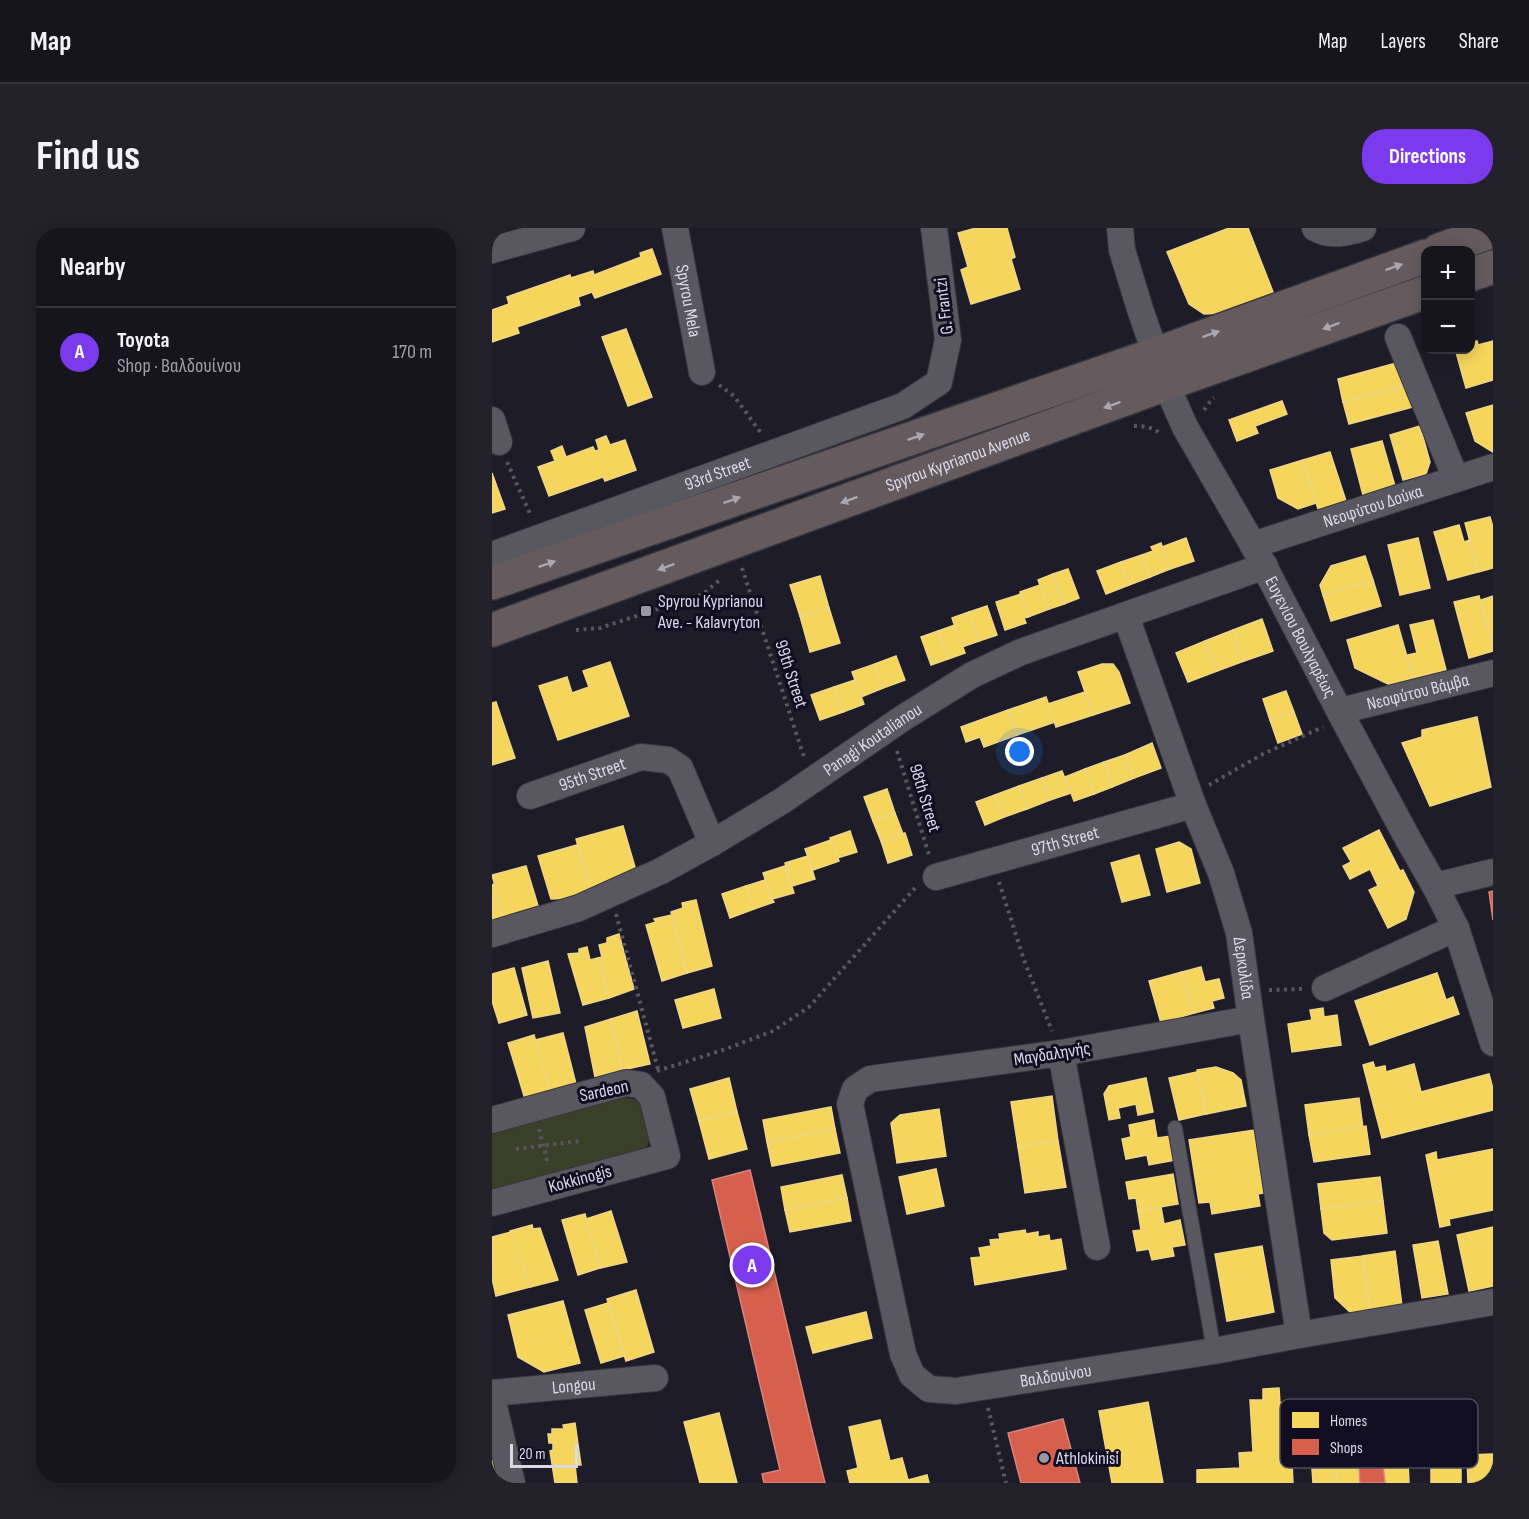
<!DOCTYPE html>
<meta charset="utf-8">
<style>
body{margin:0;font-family:"Sofia Sans Condensed",sans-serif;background:#23222b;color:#f1f3f6}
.controls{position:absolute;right:18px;top:18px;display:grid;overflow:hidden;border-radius:12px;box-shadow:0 3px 15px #0003}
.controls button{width:54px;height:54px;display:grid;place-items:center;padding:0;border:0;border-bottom:2px solid #35343c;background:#16151e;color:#f1f3f6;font:30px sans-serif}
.scale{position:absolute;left:18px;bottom:15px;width:68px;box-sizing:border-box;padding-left:6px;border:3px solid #dad9e8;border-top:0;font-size:16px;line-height:21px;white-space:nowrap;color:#dad9e8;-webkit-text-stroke:4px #110e22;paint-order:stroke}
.you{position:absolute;left:528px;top:524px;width:21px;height:21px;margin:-15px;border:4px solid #fff;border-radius:50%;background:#1a73e8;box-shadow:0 0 0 9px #1a73e833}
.badge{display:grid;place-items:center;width:39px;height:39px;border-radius:50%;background:#7c3aed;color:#fff;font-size:20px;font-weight:700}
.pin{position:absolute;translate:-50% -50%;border:3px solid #fff;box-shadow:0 2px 6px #0006}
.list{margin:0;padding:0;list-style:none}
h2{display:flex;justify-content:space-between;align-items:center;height:78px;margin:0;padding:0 24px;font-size:26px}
h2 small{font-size:20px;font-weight:400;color:#9e9fa4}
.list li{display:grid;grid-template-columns:39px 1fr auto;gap:18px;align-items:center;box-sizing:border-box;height:90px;padding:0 24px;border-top:2px solid #35343c}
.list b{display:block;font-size:22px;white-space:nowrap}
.list p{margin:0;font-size:20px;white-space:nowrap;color:#9e9fa4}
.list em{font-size:20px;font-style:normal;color:#9e9fa4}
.map{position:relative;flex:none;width:1001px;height:1255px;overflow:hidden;border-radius:24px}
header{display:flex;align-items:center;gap:36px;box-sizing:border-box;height:84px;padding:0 30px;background:#16151e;border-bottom:2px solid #35343c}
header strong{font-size:28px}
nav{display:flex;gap:33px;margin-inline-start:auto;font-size:21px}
.intro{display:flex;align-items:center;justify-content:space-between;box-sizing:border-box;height:144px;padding:0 36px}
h1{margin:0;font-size:42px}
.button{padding:15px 27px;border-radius:24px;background:#7c3aed;color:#fff;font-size:21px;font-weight:700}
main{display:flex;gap:36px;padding:0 36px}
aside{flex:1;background:#16151e;border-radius:24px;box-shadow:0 3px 15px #0003}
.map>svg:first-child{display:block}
.green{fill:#3a3f27}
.homes{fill:#f6d55c;stroke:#eed686;stroke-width:1.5}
.shops{fill:#d6604d;stroke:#d7847c;stroke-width:1.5}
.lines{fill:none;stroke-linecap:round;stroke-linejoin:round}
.service-casing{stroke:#37363f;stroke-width:16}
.minor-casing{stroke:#37363f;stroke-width:28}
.primary-casing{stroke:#37363f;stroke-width:36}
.path{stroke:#58575f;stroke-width:4;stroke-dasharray:3 4.5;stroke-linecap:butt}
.service{stroke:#595861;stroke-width:14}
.minor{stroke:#595861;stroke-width:26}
.primary{stroke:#655b5f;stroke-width:33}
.oneway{fill:#aba7b1}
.poi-dot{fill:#9897a5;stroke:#110e22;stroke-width:2}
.labels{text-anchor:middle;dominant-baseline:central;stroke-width:6;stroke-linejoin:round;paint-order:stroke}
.street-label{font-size:18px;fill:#dad9e8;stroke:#110e22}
.poi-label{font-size:18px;fill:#dad9e8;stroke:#110e22;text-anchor:start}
.key{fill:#110e22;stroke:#4d4b5d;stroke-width:1.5}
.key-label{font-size:16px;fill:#dad9e8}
</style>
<header>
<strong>Map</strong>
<nav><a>Map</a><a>Layers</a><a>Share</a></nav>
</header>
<div class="intro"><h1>Find us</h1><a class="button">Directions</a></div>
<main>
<aside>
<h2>Nearby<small></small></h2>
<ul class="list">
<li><span class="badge">A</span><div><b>Toyota</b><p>Shop · Βαλδουίνου</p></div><em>170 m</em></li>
</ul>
</aside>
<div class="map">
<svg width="1001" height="1255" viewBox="0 0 1001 1255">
<rect width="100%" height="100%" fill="#1e1c28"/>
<!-- green -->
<path class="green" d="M128,869L141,871L150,875C155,890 162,905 154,921L0,964V904Z"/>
<!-- homes -->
<g class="homes">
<path d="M484,0H515L523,29L519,31L528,61L479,76L469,42L476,39L466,5Z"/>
<path d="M737,0H756L783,69L735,85L712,86L697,76L675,24Z"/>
<path d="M160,21L169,46L103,70L100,64L86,69L88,77L25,99L27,105L0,114V82L17,76L15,69L78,47L79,50L101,43L102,47L149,29L148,25Z"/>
<path d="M134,101L160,169L136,178L110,109Z"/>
<path d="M985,113L986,117L1001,113V152L974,160L964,124L978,122V115Z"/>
<path d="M908,134L915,157L851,174L846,151Z"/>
<path d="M915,157L921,179L857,196L851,174Z"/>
<path d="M790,173L795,186L763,198L766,205L745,213L737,192Z"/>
<path d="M1001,177V224L983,213L974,185Z"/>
<path d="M928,198L938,234L934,246L911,252L898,207Z"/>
<path d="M114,208L118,217L133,212L144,242L113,253L111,249L57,268L46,239L63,233L59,223L70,218L74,229L101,219L103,223L107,222L104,212Z"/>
<path d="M890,213L903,258L871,267L859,221Z"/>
<path d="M838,224L855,276L827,284L811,232Z"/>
<path d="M811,232L824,275L806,281L786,270L778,242Z"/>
<path d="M0,245L13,281L0,285Z"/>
<path d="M998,289L1001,299V340L986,344L973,295Z"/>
<path d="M967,297L972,314L978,312L986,344L956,352L942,304Z"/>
<path d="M694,310L702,333L678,341L670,319Z"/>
<path d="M926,310L938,360L908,367L896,317Z"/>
<path d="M669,315L678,341L658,349L650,327L661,323L659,319Z"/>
<path d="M650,327L658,349L637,357L629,334Z"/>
<path d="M873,328L881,352L831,367L828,357L839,338Z"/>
<path d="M629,334L637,357L614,366L605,343Z"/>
<path d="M576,341L587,370L572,376L561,346Z"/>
<path d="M561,346L572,376L557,381L546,352Z"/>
<path d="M328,348L337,380L308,388L298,357Z"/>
<path d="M881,352L889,378L839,393L831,367Z"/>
<path d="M548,357L557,381L536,389L528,364Z"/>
<path d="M529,366L536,389L532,390L534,395L513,402L504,374Z"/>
<path d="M987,368L1001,419V423L977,430L962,374Z"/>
<path d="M1001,368V419L989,372Z"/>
<path d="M495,378L505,407L487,413L477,384Z"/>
<path d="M337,380L348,415L318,424L308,388Z"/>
<path d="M477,384L487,413L470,419L460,390Z"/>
<path d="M770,391L781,423L752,433L741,402Z"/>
<path d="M941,392L954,442L921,450L915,427L925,425L918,397Z"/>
<path d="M463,397L473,425L456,431L446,403Z"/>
<path d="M906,397L921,450L898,457L863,440L855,412Z"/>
<path d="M741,402L752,433L725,443L713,413Z"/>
<path d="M446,403L456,431L439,437L429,409Z"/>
<path d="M713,413L725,443L696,454L684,425Z"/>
<path d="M404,428L413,452L391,460L383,436Z"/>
<path d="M118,434L137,488L66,512L47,458L75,449L80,465L97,459L91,443Z"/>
<path d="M383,436L391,460L369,469L360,444Z"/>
<path d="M610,436H621L627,444L638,475L601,487L586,444Z"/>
<path d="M363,452L372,476L351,484L342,459Z"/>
<path d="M342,459L351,484L328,492L319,467Z"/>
<path d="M794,463L802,484L778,492L771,471Z"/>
<path d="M593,464L601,487L564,499L556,476Z"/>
<path d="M554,469L563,494L525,507L516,482Z"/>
<path d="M4,474L23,530L0,537V475Z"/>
<path d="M516,482L525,507L492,519L488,509L474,514L469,499Z"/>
<path d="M802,484L810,506L786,515L778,492Z"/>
<path d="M985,489L999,559L938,578L910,515L930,509V502Z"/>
<path d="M660,515L669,540L642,550L633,527Z"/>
<path d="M633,527L642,550L620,559L612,534Z"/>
<path d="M612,534L620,559L602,566L593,541Z"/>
<path d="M593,541L602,566L582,573L573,549Z"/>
<path d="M570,543L579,565L558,572L550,550Z"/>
<path d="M550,550L558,572L535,581L527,558Z"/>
<path d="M527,558L535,581L512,589L503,567Z"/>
<path d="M395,561L403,585L381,593L372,569Z"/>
<path d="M503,567L512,589L493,597L484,574Z"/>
<path d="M403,585L411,606L389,613L381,593Z"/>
<path d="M131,598L145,646L98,659L84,611Z"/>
<path d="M887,602L908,643L911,642L922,664L914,691L896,700L877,662L886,658L878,641L858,651L851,638L859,634L851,620Z"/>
<path d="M358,603L365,624L345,630L338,610Z"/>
<path d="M413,605L420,627L396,635L389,613Z"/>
<path d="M339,612L347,633L321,642L313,621Z"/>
<path d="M687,614L699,621L708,655L675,664L664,621Z"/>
<path d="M85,617L98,659L81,670L59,671L46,628Z"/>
<path d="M647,627L658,667L630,674L619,635Z"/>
<path d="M316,628L323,651L300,658L293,635Z"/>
<path d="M34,638L47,681L12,691L0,647Z"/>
<path d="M293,638L302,665L280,671L271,645Z"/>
<path d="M273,652L280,671L282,674L262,681L254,658Z"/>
<path d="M2,656L12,691L0,694V657Z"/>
<path d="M254,658L262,681L238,690L230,666Z"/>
<path d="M204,672L220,738L195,745L179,684L191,680L190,675Z"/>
<path d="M180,687L195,745L170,753L154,697L164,694L162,691Z"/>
<path d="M127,706L142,761L117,770L106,730L110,729L107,717L115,715V710Z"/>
<path d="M95,719L98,732L106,730L117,770L91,777L76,726L87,725V721Z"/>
<path d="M56,733L68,785L41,790L30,740Z"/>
<path d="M709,739L713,754L727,751L732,770L720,773L722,780L702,785L690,744Z"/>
<path d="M22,740L35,787L7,795L0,773V746Z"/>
<path d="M690,744L702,785L669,795L657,753Z"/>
<path d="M945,745L954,772L961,769L967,786L878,817L863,773Z"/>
<path d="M222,761L229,790L191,800L183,772Z"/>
<path d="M831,780L832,789L845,787L849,817L800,824L796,796L820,792L818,782Z"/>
<path d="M145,783L158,836L130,842L119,791Z"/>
<path d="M119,791L130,842L103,849L93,799Z"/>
<path d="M71,805L84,856L58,863L43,812Z"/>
<path d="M42,807L58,863L33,871L16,815Z"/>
<path d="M881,834L883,840L893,838L894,844L922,836L929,864L997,846L1001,861V882L890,910L871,837Z"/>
<path d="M724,839L741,845L749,852L754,878L714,886L705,842Z"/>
<path d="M705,844L714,886L687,892L677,850Z"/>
<path d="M237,850L245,884L207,893L198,861Z"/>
<path d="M654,850L661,884L646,887L644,876L626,880L628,890L617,892L612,866L617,858Z"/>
<path d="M560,868L566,913L526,919L519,874Z"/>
<path d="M867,870L871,900L817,907L813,877Z"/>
<path d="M339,879L343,901L275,914L271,892Z"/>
<path d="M447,881L454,928L405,935L399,895L408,887Z"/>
<path d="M245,884L255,921L217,931L207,893Z"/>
<path d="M662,892L665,910L679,908L684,932L657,937L655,927L634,931L630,911L639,909L637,897Z"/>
<path d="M874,898L878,926L822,934L817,907Z"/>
<path d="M343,901L348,925L280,938L275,914Z"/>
<path d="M762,902L772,965L766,966L768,978L720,986L718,974L707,975L697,912Z"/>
<path d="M566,913L574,959L533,965L526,919Z"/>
<path d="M1001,921V982L957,991L958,997L948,999L934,927L944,924L945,932Z"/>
<path d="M444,941L452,978L415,986L407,949Z"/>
<path d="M681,946L686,976L646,983L644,970L637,971L634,954Z"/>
<path d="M350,947L355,970L293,982L289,959Z"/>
<path d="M888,949L891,973L829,981L826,956Z"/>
<path d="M355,970L359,993L298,1004L293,982Z"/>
<path d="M891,973L895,1005L840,1012L832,1005L829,981Z"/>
<path d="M669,979L672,996L688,992L693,1017L680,1019L682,1028L660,1032L657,1021L645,1023L641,1003L649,1002L646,983Z"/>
<path d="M119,983L135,1034L108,1040L94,991Z"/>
<path d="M93,986L108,1040L86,1047L70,992Z"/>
<path d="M40,997L41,1001L48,1000L66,1052L38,1059L18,1003Z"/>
<path d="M1001,999V1058L977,1063L965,1007Z"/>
<path d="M533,1002L534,1006L546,1004V1009L557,1007L558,1013L569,1011L574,1041L483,1057L479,1030L489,1029L487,1020L499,1018L498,1012L508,1011L507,1006Z"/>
<path d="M19,1004L38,1059L4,1068L0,1050V1009Z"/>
<path d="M946,1013L956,1066L930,1070L921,1017Z"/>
<path d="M770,1018L782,1084L735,1093L723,1026Z"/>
<path d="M903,1023L910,1078L878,1083L871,1028Z"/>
<path d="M871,1028L878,1083L860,1086L843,1070L839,1032Z"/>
<path d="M144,1062L162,1124L134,1133L115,1071Z"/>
<path d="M71,1073L88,1135L52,1144L26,1129L16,1087Z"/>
<path d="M116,1075L132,1128L109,1135L93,1082Z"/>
<path d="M374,1084L380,1110L321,1125L314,1099Z"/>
<path d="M787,1160L788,1175L797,1174L801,1255H705V1242L748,1240L747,1225L761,1224L758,1172H771V1161Z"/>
<path d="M656,1174L671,1255H620L607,1183Z"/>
<path d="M227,1185L245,1255H208L192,1194Z"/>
<path d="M388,1192L398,1233L410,1230L416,1252L435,1247L437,1255H358L355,1243L366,1240L357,1199Z"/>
<path d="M83,1195L89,1237H83L85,1255H63L58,1223L61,1222V1215H57L56,1206H60V1201H72L71,1197Z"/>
<path d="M0,1223L8,1255H0Z"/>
<path d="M1001,1226V1255H976L975,1227Z"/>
<path d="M916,1234L917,1255H893L891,1236Z"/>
<path d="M867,1238L868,1255H845L844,1239Z"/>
<path d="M969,1238V1255H939V1239Z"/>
<path d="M844,1239L845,1255H821L820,1241Z"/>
</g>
<!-- shops -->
<g class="shops">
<path d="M1001,663V692L997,664Z"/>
<path d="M258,942L319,1198L333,1255H272L270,1246L288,1242L220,952Z"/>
<path d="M571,1191L588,1255H529L516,1205Z"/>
<path d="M891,1236L893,1255H868L867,1238Z"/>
</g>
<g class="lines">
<defs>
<path id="service" d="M683,900L722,1123"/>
<g id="minor">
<path id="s1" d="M183,0L210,144"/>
<path id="s2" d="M628,0L630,22L648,81L674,156L693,199L761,317L851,490L916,611L943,658L964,700L1001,815"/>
<path d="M823,0C838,9 856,5 871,0"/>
<path d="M0,22L80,0"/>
<path d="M906,109L964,251"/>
<path d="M0,192L7,214"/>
<path id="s3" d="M761,317L1001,239"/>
<path id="s4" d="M0,327L411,178L447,154L456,112L442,0"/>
<path id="s5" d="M634,388L701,577L729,645L747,705L759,791L807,1107"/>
<path id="s6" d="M848,483L1001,445"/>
<path id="s7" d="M38,568L149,529L176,532L188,540L220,615"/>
<path id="s8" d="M444,649L701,577"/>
<path d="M943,658L1001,644"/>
<path id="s9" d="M0,706L87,680L169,643L220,615L290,573L411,490L480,447L529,424L773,338"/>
<path d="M833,760L964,700"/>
<path id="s10" d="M759,791L569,825L378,851L363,861L358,876L411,1126L420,1147L437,1161L464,1163L722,1123L807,1107L1001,1074"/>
<path d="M569,825L605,1019"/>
<path d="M0,892L134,855L149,857L160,869L175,928L0,975"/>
<path id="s11" d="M0,1165L163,1150"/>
<path d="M0,1170L20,1255"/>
</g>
<g id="primary">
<path d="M947,22L1001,3"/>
<path d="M978,47L1001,39"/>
<path d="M0,355L664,126L934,28"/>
<path id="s12" d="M0,402L674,156L934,64"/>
</g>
</defs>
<!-- service casing -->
<use href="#service" class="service-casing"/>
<!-- minor casing -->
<use href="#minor" class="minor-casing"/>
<!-- primary casing -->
<use href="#primary" class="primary-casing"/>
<!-- path -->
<g class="path">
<path d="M227,157L242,168L269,205"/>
<path d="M712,182L720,171L722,170"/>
<path d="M642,198C651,198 662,199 668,206"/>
<path d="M15,234L39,288"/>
<path d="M250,340L312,529"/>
<path d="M84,402L108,400L211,366L230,350"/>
<path d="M405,523L437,627"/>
<path d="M717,557L771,526L831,499"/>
<path d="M507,654L532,732L560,803"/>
<path d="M124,686L166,841"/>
<path d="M777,762L811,761"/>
<path d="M165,843L234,821L281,803L317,779L423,660"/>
<path d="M47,901L56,937"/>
<path d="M24,921L88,913"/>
<path d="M496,1180L514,1255"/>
</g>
<!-- service -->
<use href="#service" class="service"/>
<!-- minor -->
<use href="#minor" class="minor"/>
<!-- primary -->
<use href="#primary" class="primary"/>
</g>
<!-- one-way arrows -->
<defs><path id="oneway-solid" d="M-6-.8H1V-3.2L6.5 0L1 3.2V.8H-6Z" transform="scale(1.5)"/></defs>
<g class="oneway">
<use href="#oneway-solid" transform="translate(902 39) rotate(-20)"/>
<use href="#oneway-solid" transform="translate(839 98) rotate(160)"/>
<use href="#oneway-solid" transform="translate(719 106) rotate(-20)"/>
<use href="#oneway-solid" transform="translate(620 177) rotate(160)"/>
<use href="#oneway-solid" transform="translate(424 209) rotate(-19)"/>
<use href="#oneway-solid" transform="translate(240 272) rotate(-19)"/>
<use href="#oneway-solid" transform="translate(357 272) rotate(160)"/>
<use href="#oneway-solid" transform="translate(55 336) rotate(-19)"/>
<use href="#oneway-solid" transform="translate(174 339) rotate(160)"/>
</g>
<!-- markers -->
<g class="poi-dot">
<rect x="148" y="377" width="12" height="12" rx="3"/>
<circle cx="552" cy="1230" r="6"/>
</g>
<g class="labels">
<!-- street labels -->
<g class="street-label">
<text stroke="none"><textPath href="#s1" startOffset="74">Spyrou Mela</textPath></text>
<text transform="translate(452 78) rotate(-97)">G. Frantzi</text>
<text stroke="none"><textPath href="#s12" startOffset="496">Spyrou Kyprianou Avenue</textPath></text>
<text stroke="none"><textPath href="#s4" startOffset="240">93rd Street</textPath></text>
<text stroke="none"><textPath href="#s3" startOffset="126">Νεοφύτου Δούκα</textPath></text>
<text stroke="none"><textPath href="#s2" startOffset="450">Ευγενίου Βουλγαρέως</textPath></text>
<text transform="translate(299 446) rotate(72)">99th Street</text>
<text stroke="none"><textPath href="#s6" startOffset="80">Νεοφύτου Βάμβα</textPath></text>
<text stroke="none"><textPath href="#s9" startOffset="430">Panagi Koutalianou</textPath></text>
<text stroke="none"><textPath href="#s7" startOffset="66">95th Street</textPath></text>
<text transform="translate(433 570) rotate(73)">98th Street</text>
<text stroke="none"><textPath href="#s8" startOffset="134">97th Street</textPath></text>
<text stroke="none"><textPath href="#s5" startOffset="372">Δερκυλίδα</textPath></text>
<text transform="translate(560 826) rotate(-9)">Μαγδαληνής</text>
<text transform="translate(112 863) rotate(-12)">Sardeon</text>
<text transform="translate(88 951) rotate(-15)">Kokkinogis</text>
<text stroke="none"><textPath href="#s10" startOffset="848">Βαλδουίνου</textPath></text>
<text stroke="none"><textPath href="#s11" startOffset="82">Longou</textPath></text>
</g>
<!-- poi labels -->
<g class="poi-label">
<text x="166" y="373">Spyrou Kyprianou<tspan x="166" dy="21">Ave. - Kalavryton</tspan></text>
<text x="564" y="1230">Athlokinisi</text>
</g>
</g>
<!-- legend -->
<rect x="788" y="1171" width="198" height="69" rx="9" class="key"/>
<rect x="800" y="1184" width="27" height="16" fill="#f6d55c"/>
<rect x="800" y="1211" width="27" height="16" fill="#d6604d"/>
<g class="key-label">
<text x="838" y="1198">Homes</text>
<text x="838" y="1225">Shops</text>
</g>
</svg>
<div class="controls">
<button>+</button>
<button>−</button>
</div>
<div class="scale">20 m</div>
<div class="you"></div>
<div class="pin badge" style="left:260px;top:1037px">A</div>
</div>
</main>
